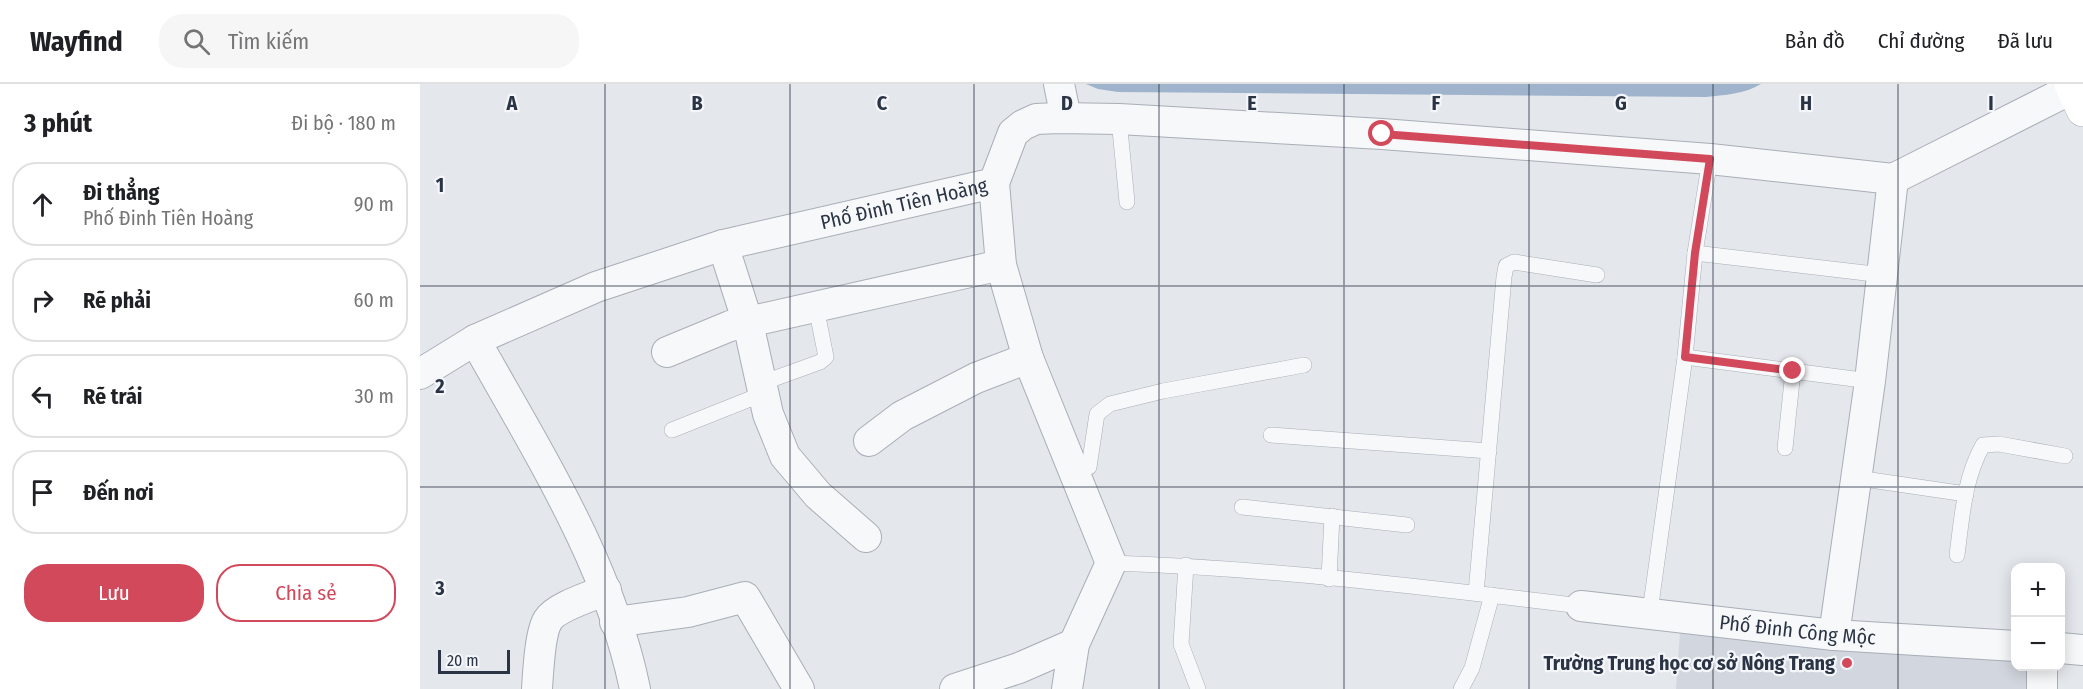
<!DOCTYPE html>
<html lang="vi">
<meta charset="utf-8">
<style>
body{margin:0;font-family:"Fira Sans Condensed",sans-serif;background:#f6f6f6;color:#202124}
.controls{position:absolute;right:18px;bottom:18px;display:grid;overflow:hidden;border-radius:12px;box-shadow:0 3px 15px #0003}
.controls button{width:54px;height:54px;display:grid;place-items:center;padding:0;border:0;border-bottom:2px solid #e0e0e0;background:#fff;color:#202124;font:30px sans-serif}
.scale{position:absolute;left:18px;bottom:15px;width:72px;box-sizing:border-box;padding-left:6px;border:3px solid #2b3445;border-top:0;font-size:16px;line-height:21px;white-space:nowrap;color:#2b3445;-webkit-text-stroke:4px #f4f6f9;paint-order:stroke}
.stop{position:absolute;width:18px;height:18px;margin:-14px;border:4px solid #d1495b;border-radius:50%;background:#fff}
.stop.end{background:#d1495b;border-color:#fff;box-shadow:0 2px 6px #0008}
.list{margin:0;padding:0;list-style:none}
h2{display:flex;justify-content:space-between;align-items:center;height:78px;margin:0;padding:0 24px;font-size:26px}
h2 small{font-size:20px;font-weight:400;color:#757577}
.list li{display:grid;grid-template-columns:39px 1fr auto;gap:18px;align-items:center;box-sizing:border-box;height:84px;margin:0 12px 12px;padding:0 12px;border:2px solid #e0e0e0;border-radius:24px}
.list b{display:block;font-size:22px;white-space:nowrap}
.list p{margin:0;font-size:20px;white-space:nowrap;color:#757577}
.list em{font-size:20px;font-style:normal;color:#757577}
.actions{display:flex;gap:12px;padding:18px 24px}
.actions a{flex:1;padding:14px 0;border:2px solid #d1495b;border-radius:24px;text-align:center;font-size:21px;color:#d1495b}
.actions .main{background:#d1495b;color:#fff}
.icon{flex:none;width:33px;height:33px;fill:none;stroke:currentColor;stroke-width:2;stroke-linecap:round;stroke-linejoin:round}
.map{position:relative;flex:none;width:1663px;height:605px;overflow:hidden}
header{display:flex;align-items:center;gap:36px;box-sizing:border-box;height:84px;padding:0 30px;background:#fff;border-bottom:2px solid #e0e0e0}
header strong{font-size:28px}
nav{display:flex;gap:33px;margin-inline-start:auto;font-size:21px}
.search{width:420px;height:54px;background:#f6f6f6;display:flex;align-items:center;gap:15px;box-sizing:border-box;padding:0 21px;border-radius:24px;color:#757577;font-size:22px}
main{display:flex}
aside{flex:1;background:#fff}
.map>svg:first-child{display:block}
.built{fill:#d2d6de}
.water{fill:#9fb4cc}
.lines{fill:none;stroke-linecap:round;stroke-linejoin:round}
.service-casing{stroke:#a9aeb7;stroke-width:16}
.minor-casing{stroke:#a9aeb7;stroke-width:32}
.primary-casing{stroke:#a3abb8;stroke-width:34}
.service{stroke:#f7f8fa;stroke-width:15}
.minor{stroke:#f7f8fa;stroke-width:30}
.primary{stroke:#fff;stroke-width:33}
.route{stroke:#d1495b;stroke-width:8}
.grid{fill:none;stroke:#2b3445;stroke-width:1.5;stroke-opacity:0.55}
.poi-dot{fill:#d1495b;stroke:#f4f6f9;stroke-width:2}
.labels{text-anchor:middle;dominant-baseline:central;stroke-width:4.5;stroke-linejoin:round;paint-order:stroke}
.street-label{font-size:20px;fill:#2b3445;stroke:#f4f6f9}
.poi-label{font-size:20px;font-weight:bold;fill:#2b3445;stroke:#f4f6f9;text-anchor:end}
.grid-label{font-size:20px;text-anchor:middle;font-weight:bold;fill:#2b3445;stroke:#f4f6f9;stroke-width:4.5;stroke-linejoin:round;paint-order:stroke}
</style>
<header>
<strong>Wayfind</strong>
<div class="search"><svg class="icon" aria-label="search" viewBox="0 0 24 24"><circle cx="10" cy="10" r="6"/><path d="M15 15l6 6"/></svg>Tìm kiếm</div>
<nav><a>Bản đồ</a><a>Chỉ đường</a><a>Đã lưu</a></nav>
</header>
<main>
<aside>
<h2>3 phút<small>Đi bộ · 180 m</small></h2>
<ul class="list">
<li><svg class="icon" aria-label="ahead" viewBox="0 0 24 24"><path d="M12 20V5M6 11l6-6 6 6"/></svg><div><b>Đi thẳng</b><p>Phố Đinh Tiên Hoàng</p></div><em>90 m</em></li>
<li><svg class="icon" aria-label="right" viewBox="0 0 24 24"><path d="M7 20v-9h11M14 6l5 5-5 5"/></svg><div><b>Rẽ phải</b></div><em>60 m</em></li>
<li><svg class="icon" aria-label="left" viewBox="0 0 24 24"><path d="M17 20v-9H6M10 6l-5 5 5 5"/></svg><div><b>Rẽ trái</b></div><em>30 m</em></li>
<li><svg class="icon" aria-label="arrive" viewBox="0 0 24 24"><path d="M6 21V4h12l-3 4 3 4H6"/></svg><div><b>Đến nơi</b></div></li>
</ul>
<div class="actions"><a class="main">Lưu</a><a>Chia sẻ</a></div>
</aside>
<div class="map">
<svg width="1663" height="605" viewBox="0 0 1663 605">
<rect width="100%" height="100%" fill="#e4e7ec"/>
<!-- built -->
<path class="built" d="M1260,549L1595,575L1596,582L1611,583L1609,605H1256Z"/>
<!-- water -->
<path class="water" d="M666,0H1341C1325,10 1304,11 1286,13L698,8L678,5Z"/>
<g class="lines">
<defs>
<g id="service">
<path d="M699,35L707,118"/>
<path d="M1275,169L1463,191"/>
<path d="M1265,273L1450,297"/>
<path d="M342,299L400,278L406,273L396,223"/>
<path d="M252,346L345,309"/>
<path d="M851,351L1069,367"/>
<path d="M1365,364L1373,287"/>
<path d="M654,388L669,383L677,330L690,320L743,307L884,281"/>
<path d="M1437,394L1546,410"/>
<path d="M822,423L987,441"/>
<path d="M1537,471C1542,434 1544,394 1563,361L1579,360L1645,372"/>
<path d="M691,479C848,484 1005,503 1161,522"/>
<path d="M766,481L761,560L778,605"/>
<path d="M909,495L912,432"/>
<path d="M1056,509L1084,193L1086,182L1094,178L1177,191"/>
<path d="M1230,528L1265,273L1275,169L1290,75"/>
<path d="M1041,605L1052,584L1072,511"/>
</g>
<g id="minor">
<path d="M639,0L646,34"/>
<path d="M574,99L581,181L608,274L691,479L654,560L647,605"/>
<path d="M303,161L328,239L348,330L365,372L398,411L446,453"/>
<path d="M55,256C117,367 189,479 215,605"/>
<path d="M247,268L310,242L581,181"/>
<path id="s1" d="M0,290L55,256L176,203L303,161L574,99L593,49L603,41L616,35L639,34L699,35L962,50L1290,75L1473,95L1653,4"/>
<path d="M449,357L482,332L556,294L608,274"/>
<path id="s2" d="M1161,522L1414,551L1596,562"/>
<path d="M195,538L268,528L325,513L379,605"/>
<path d="M1414,551L1450,297L1473,95"/>
<path d="M1640,564L1663,566"/>
<path d="M117,605C118,589 120,548 128,536C136,523 172,512 186,506"/>
<path d="M535,605L599,584L654,560"/>
<path d="M1622,605V582"/>
</g>
<path id="primary" d="M1651,0L1663,26"/>
</defs>
<!-- service casing -->
<use href="#service" class="service-casing"/>
<!-- minor casing -->
<use href="#minor" class="minor-casing"/>
<!-- primary casing -->
<use href="#primary" class="primary-casing"/>
<!-- service -->
<use href="#service" class="service"/>
<!-- minor -->
<use href="#minor" class="minor"/>
<!-- primary -->
<use href="#primary" class="primary"/>
</g>
<g class="lines">
<!-- route -->
<path class="route" d="M962,50L1290,75L1275,169L1265,273L1373,287"/>
</g>
<!-- grid -->
<path class="grid" d="M185,0V605M370,0V605M554,0V605M739,0V605M924,0V605M1109,0V605M1293,0V605M1478,0V605M0,202H1663M0,403H1663"/>
<!-- markers -->
<circle class="poi-dot" cx="1427" cy="579" r="6"/>
<g class="labels">
<!-- street labels -->
<g class="street-label">
<text stroke="none"><textPath href="#s1" startOffset="516">Phố Đinh Tiên Hoàng</textPath></text>
<text stroke="none"><textPath href="#s2" startOffset="218">Phố Đinh Công Mộc</textPath></text>
</g>
<!-- poi labels -->
<g class="poi-label">
<text x="1415" y="579">Trường Trung học cơ sở Nông Trang</text>
</g>
</g>
<g class="grid-label">
<text x="92" y="26">A</text>
<text x="277" y="26">B</text>
<text x="462" y="26">C</text>
<text x="647" y="26">D</text>
<text x="832" y="26">E</text>
<text x="1016" y="26">F</text>
<text x="1201" y="26">G</text>
<text x="1386" y="26">H</text>
<text x="1571" y="26">I</text>
<text x="20" y="108">1</text>
<text x="20" y="309">2</text>
<text x="20" y="511">3</text>
</g>
</svg>
<div class="controls">
<button>+</button>
<button>−</button>
</div>
<div class="scale">20 m</div>
<div class="stop" style="left:962px;top:50px"></div>
<div class="stop end" style="left:1373px;top:287px"></div>
</div>
</main>
